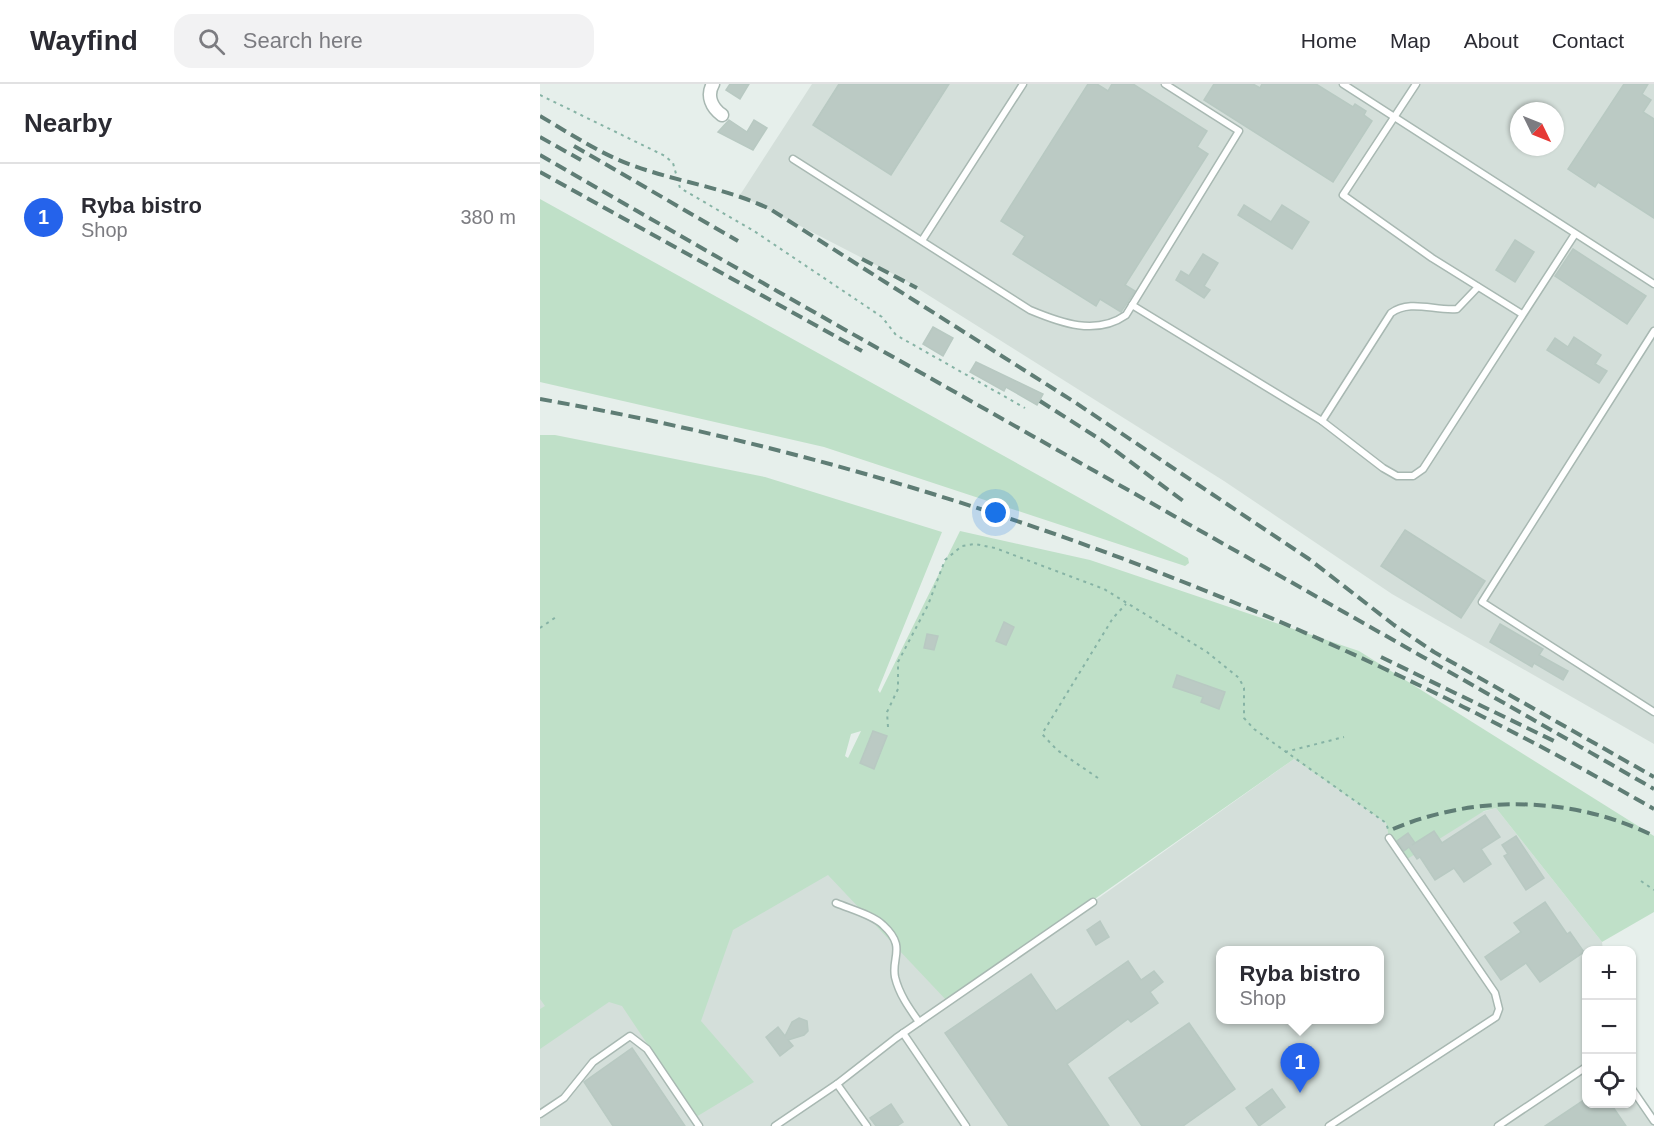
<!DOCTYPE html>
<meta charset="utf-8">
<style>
body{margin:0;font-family:Arial,sans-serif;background:#f2f2f3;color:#2b2b33}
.controls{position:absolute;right:18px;bottom:18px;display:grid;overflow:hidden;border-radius:12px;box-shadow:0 2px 4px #0004}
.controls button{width:54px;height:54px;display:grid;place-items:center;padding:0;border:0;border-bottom:2px solid #e1e1e2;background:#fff;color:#2b2b33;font:30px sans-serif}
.compass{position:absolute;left:970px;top:18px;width:54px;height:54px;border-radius:50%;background:#fff;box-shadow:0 2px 4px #0004;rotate:133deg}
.you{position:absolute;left:456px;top:429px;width:21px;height:21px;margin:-15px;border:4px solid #fff;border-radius:50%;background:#1a73e8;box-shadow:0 0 0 9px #1a73e833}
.badge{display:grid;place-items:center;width:39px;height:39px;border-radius:50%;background:#2563eb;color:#fff;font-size:20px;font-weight:700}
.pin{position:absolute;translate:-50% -50px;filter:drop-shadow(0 2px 3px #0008)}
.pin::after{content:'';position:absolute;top:32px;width:21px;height:18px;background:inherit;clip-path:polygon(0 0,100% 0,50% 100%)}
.popup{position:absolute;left:676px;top:862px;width:168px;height:78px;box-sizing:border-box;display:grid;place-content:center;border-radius:12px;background:#fff;filter:drop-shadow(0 2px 4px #0005);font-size:20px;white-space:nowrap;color:#7c7c81}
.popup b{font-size:22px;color:#2b2b33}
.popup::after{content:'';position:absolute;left:50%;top:100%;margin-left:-12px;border:12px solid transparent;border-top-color:#fff}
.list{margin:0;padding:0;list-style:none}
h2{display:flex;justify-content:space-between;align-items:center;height:78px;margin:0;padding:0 24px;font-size:26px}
h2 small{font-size:20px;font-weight:400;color:#7c7c81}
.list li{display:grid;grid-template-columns:39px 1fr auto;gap:18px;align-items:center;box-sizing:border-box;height:108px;padding:0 24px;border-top:2px solid #e1e1e2}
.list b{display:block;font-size:22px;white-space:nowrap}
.list p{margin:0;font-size:20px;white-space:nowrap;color:#7c7c81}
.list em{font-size:20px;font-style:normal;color:#7c7c81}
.icon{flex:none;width:33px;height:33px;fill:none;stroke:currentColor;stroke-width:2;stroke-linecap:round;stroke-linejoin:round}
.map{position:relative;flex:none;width:1114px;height:1042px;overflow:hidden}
header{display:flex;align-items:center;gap:36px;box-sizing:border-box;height:84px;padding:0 30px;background:#fff;border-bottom:2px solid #e1e1e2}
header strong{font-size:28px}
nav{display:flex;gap:33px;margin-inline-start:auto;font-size:21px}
.search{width:420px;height:54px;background:#f2f2f3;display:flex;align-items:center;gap:15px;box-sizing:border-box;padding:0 21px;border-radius:18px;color:#7c7c81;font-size:22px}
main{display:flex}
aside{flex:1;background:#fff}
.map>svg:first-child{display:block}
.built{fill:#d4dfda;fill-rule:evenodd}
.green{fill:#bfe0c8;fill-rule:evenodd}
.building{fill:#bbcac4;stroke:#b8c9c2;stroke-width:1.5}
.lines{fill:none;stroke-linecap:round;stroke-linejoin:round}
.service-casing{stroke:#a8b8b2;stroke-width:9}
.minor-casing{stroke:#a8b8b2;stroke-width:15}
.path{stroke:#86b3a5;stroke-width:2;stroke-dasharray:3 4.5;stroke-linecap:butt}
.service{stroke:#fff;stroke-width:6}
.minor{stroke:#fff;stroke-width:12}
.rail{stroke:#5f7d75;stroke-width:4;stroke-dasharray:12 6;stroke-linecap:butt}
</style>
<header>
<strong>Wayfind</strong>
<div class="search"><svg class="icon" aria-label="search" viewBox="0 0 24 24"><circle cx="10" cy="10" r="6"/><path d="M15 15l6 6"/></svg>Search here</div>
<nav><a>Home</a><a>Map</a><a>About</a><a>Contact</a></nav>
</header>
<main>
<aside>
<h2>Nearby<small></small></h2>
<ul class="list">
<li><span class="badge">1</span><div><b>Ryba bistro</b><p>Shop</p></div><em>380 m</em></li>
</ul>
</aside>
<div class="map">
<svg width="1114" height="1042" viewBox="0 0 1114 1042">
<rect width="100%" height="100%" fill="#e6efeb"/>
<!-- built -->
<g class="built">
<path d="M272,0H1114V660L852,510L684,397L361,194L200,111ZM979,27H1015V63H979Z"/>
<path d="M754,675L846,739L849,754L956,724L1062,858L1063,866H1046V1020H1092V1005L1114,1037V1042H0V879L263,765L553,818ZM680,866H840V936H680Z"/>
</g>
<!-- green -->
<g class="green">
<path d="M0,115L648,474L649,479L645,482L284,363L0,298Z"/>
<path d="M0,351H15L225,393L402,448L338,606L340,609L420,447L550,476L819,567L1114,752V828L1062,858L956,724L944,727L864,777L849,754L846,739L754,675L408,918L288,791L193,846L161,937L214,998L156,1033L82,922L69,918L0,965V925L5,922L0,915ZM321,647L308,674L305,672L311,650Z"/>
</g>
<!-- building -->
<g class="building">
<path d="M190,0H209L200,15L186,6Z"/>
<path d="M299,0H409L351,91L273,41Z"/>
<path d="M548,0H557L568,7L572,0H593L667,47L657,63L668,70L585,201L595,207L581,228L560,215L556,222L473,170L485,152L461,137Z"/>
<path d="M674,0H713L720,4L722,0H776L813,23L815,20L826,27L824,31L832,37L793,98L664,16Z"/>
<path d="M1084,0H1108L1102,10L1111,16L1103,28L1114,35V134L1058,98L1055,103L1028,85Z"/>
<path d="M189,36L207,48L214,36L227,44L213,66L178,48Z"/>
<path d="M704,121L731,138L742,121L769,138L752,165L698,131Z"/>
<path d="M975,156L994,168L975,198L956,186Z"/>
<path d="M1033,165L1106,212L1087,240L1015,192Z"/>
<path d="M663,170L678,179L664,202L670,206L664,214L636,196L641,187L649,192Z"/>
<path d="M393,243L413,254L403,272L383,260Z"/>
<path d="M1034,253L1061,271L1055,280L1067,287L1059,299L1007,266L1015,254L1028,263Z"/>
<path d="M436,278L503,310L497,321L466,303L464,307L430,288Z"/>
<path d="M865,446L945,497L921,534L841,482Z"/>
<path d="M464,538L474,543L466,561L456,557Z"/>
<path d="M960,540L1003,565L999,571L1028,587L1023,596L994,579L992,583L950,558Z"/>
<path d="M387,550L398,552L394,566L384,564Z"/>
<path d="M637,591L685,608L679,625L661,618L663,613L633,603Z"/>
<path d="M333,647L347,652L334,685L320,679Z"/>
<path d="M945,731L960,753L941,765L951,780L924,798L914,784L895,796L880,773L877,775L869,763L864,767L857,757L868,749L875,759L872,761L894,747L902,759Z"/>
<path d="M976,752L1004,794L986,806L964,772L968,770L962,761Z"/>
<path d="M1005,818L1027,850L1030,848L1044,868L1000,898L986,879L961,896L945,873L981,848L974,839Z"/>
<path d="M560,837L569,853L556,861L547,846Z"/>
<path d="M588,877L601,896L614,887L623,898L610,908L618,919L591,938L588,935L527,980L569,1042H469L405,949L491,890L516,927Z"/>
<path d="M259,934L267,937L268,947L264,951L248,956L253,962L240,972L226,953L238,943L245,952L252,938Z"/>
<path d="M649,939L695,1005L643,1042H602L569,994Z"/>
<path d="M92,964L145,1042H73L44,998Z"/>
<path d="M732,1005L745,1023L719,1042L706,1024Z"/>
<path d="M1047,1014V1020H1071L1086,1042H1005Z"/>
<path d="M351,1020L363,1038L357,1042H336L330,1034Z"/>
</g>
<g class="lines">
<defs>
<g id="service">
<path d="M803,0L1114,200"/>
<path d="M876,0L803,111L892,174L982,230"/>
<path d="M253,75L490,226C521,239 556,252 586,231L699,47L625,0"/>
<path d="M383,155L483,0"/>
<path d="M592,221L782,337L843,384L857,392H873L883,385L1035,150"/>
<path d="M1114,247L942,518L1114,628"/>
<path d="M782,337L851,229C870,215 894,227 917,225L938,203"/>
<path d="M296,819C310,825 333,831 343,841C367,863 351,873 355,893C359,910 369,924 379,938"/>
<path d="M363,949L426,1042"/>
<path d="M297,1000L356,954L553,818"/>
<path d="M1092,1005L1114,1037"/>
<path d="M0,1030L24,1014L53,978L90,952L107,965L159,1042"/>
<path d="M235,1042L297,1000L327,1042"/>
<path d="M789,1042L956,933L959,925L955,909L849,754"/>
<path d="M958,1042L1046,983"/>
</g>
<path id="minor" d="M173,0C166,12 172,24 182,31"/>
</defs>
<!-- service casing -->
<use href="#service" class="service-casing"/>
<!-- minor casing -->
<use href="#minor" class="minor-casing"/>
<!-- path -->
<g class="path">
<path d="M0,11L125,72L133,79L140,104L214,147L342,233L356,251L485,324"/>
<path d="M0,544L16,533"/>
<path d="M348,643L347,628L358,605V578L388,521L405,476L422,462L435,460L455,464L564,505L667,568L699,594L704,604V634L714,645L846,739L848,745"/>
<path d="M745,668L804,653"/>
<path d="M558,694L517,666L502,650L573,534L586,520"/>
<path d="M1101,797L1114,806"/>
</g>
<!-- service -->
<use href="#service" class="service"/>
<!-- minor -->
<use href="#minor" class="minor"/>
<!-- rail -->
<g class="rail">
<path d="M0,32C31,50 60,70 94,82C139,98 186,104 230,125L536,319L769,475L854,541L894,568L1114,693"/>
<path d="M0,53L41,76"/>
<path d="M34,62L198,157"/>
<path d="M0,71C370,285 744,492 1114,705"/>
<path d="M0,88L322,267"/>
<path d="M322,175L377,204"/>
<path d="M0,315C392,384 769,527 1114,725"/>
<path d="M500,317L561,356L646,419"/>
<path d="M841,573L1016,658"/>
<path d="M853,745C936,710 1033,712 1114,752"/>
</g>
</g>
</svg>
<div class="controls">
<button>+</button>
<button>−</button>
<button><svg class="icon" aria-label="locate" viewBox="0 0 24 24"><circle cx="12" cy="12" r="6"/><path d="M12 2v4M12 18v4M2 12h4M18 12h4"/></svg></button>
</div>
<svg class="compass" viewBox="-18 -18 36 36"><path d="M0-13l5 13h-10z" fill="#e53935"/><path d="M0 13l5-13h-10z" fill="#7c7c81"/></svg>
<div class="you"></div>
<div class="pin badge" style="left:760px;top:1009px">1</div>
<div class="popup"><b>Ryba bistro</b>Shop</div>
</div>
</main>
